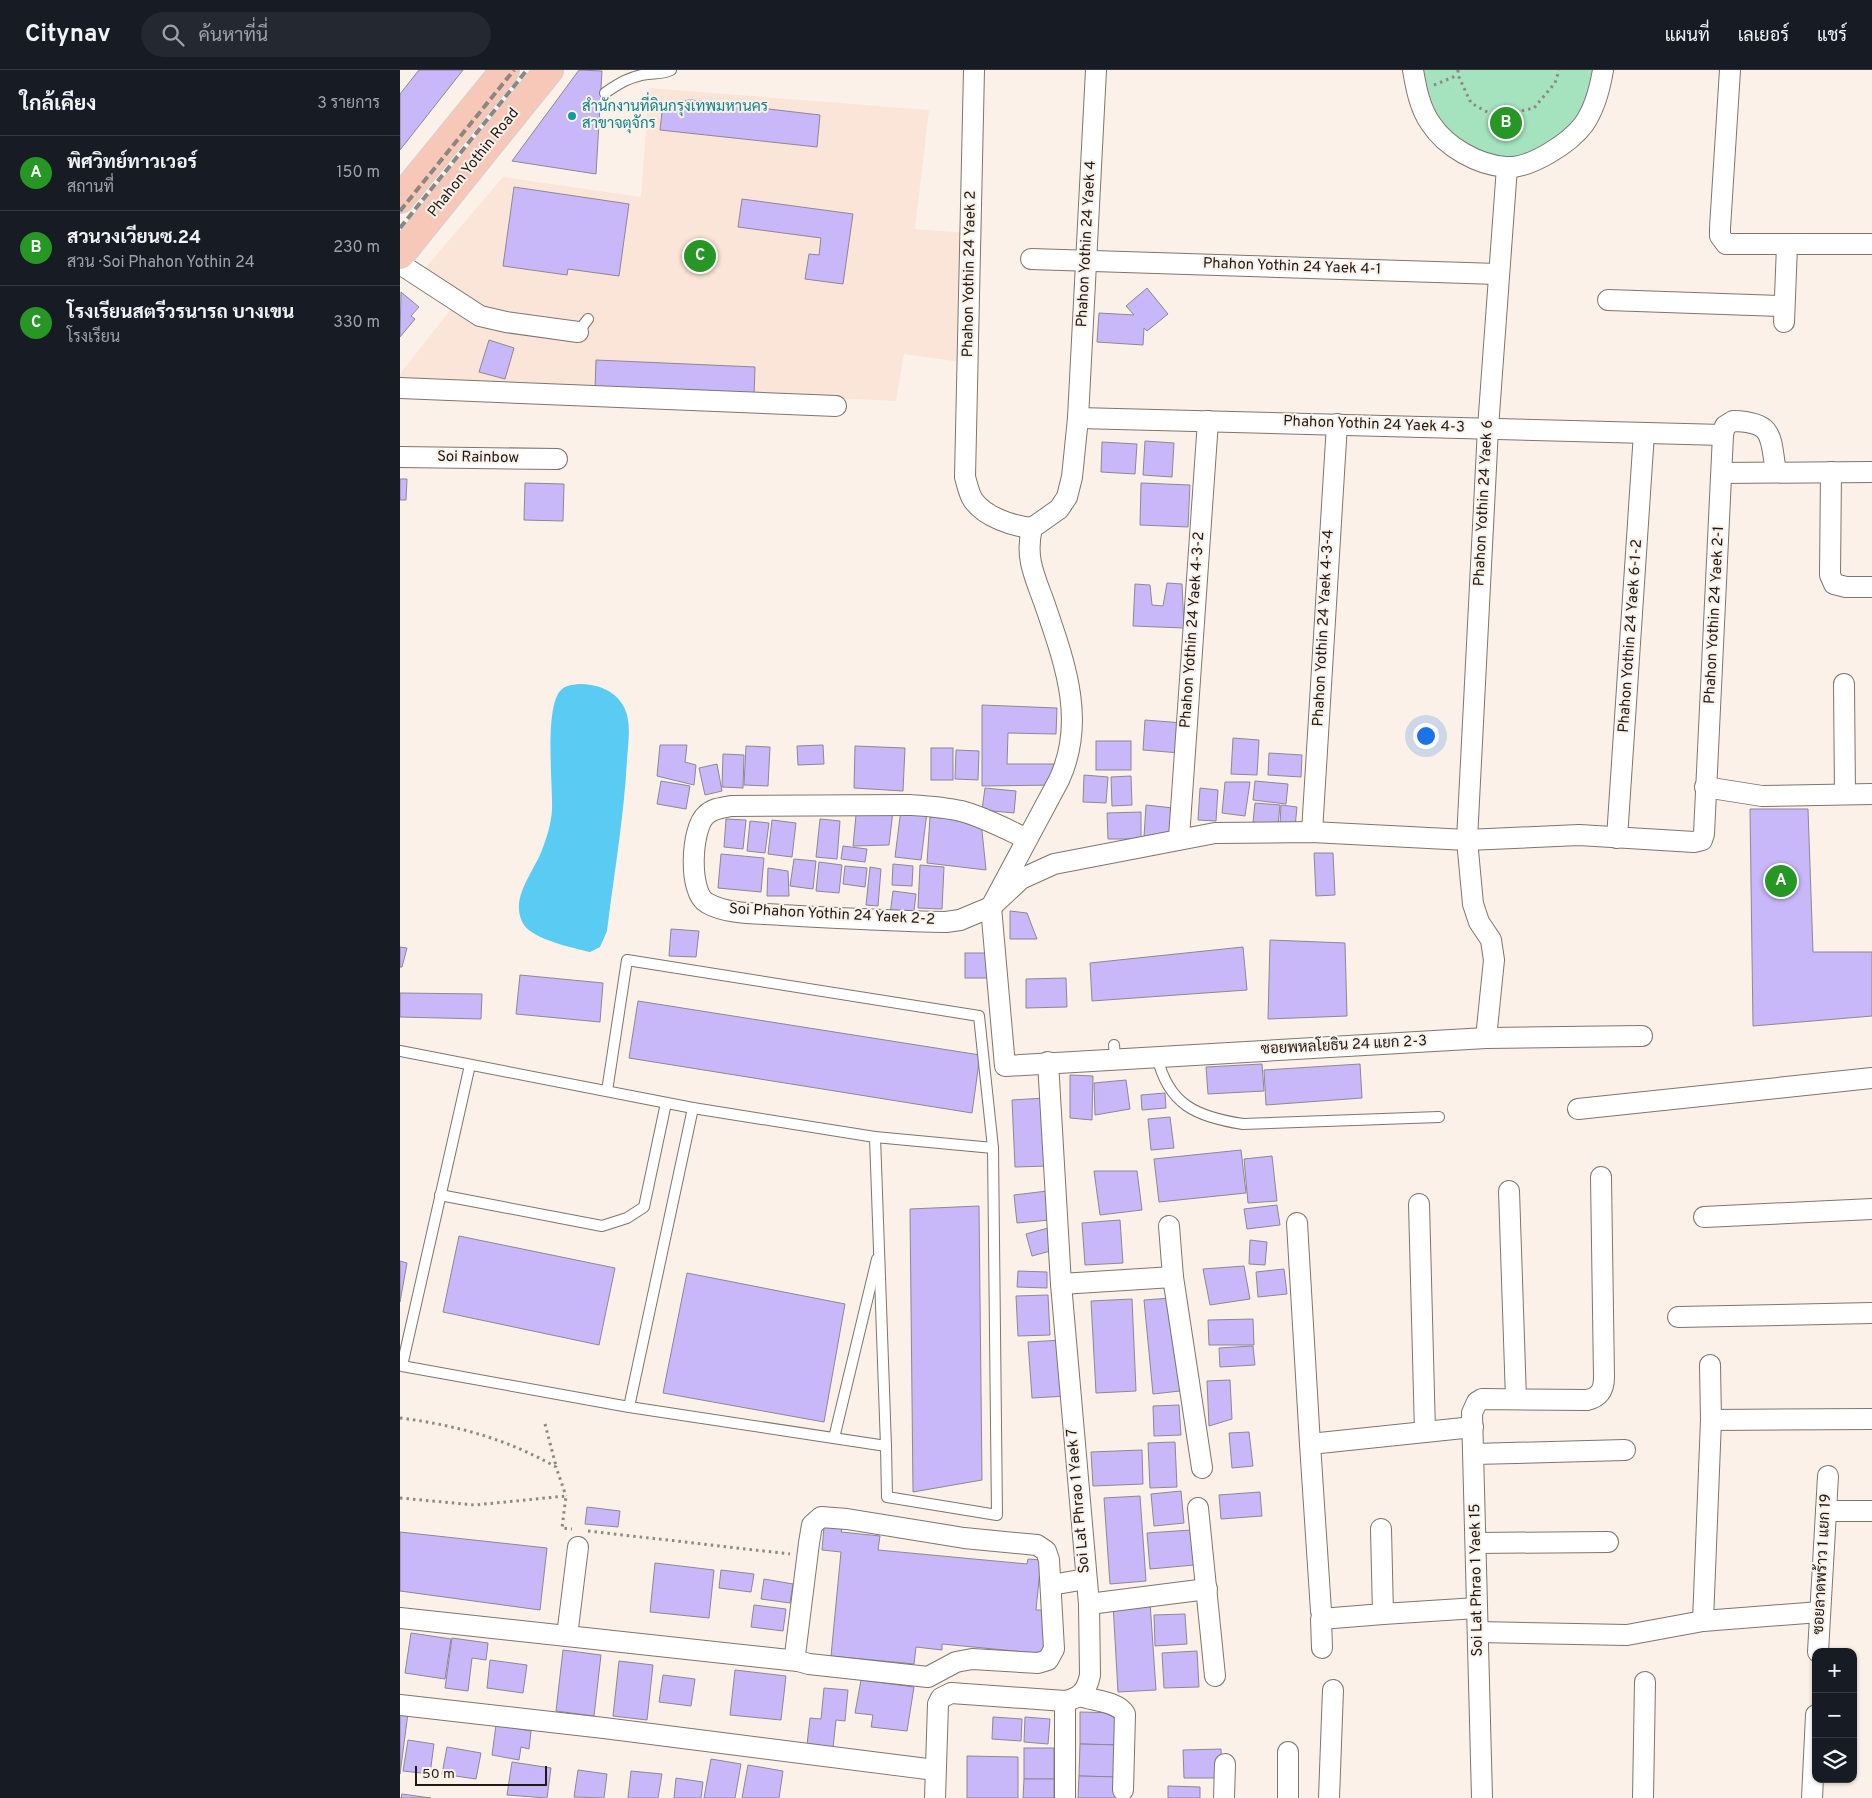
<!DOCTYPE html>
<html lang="th">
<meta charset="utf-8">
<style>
body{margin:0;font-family:Overpass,Sarabun,sans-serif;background:#242831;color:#f1f3f6}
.controls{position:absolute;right:15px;bottom:15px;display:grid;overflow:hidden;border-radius:10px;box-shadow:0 1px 4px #0004}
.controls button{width:45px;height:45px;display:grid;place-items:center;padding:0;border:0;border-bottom:1px solid #363941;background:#171b24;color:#f1f3f6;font:25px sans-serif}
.scale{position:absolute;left:15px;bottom:12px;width:132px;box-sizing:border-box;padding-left:5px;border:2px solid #1e1a17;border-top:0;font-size:14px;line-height:18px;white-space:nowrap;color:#1e1a17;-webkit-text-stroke:4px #fbf1e8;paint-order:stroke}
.you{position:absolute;left:1025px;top:665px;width:18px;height:18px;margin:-12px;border:4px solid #fff;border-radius:50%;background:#1a73e8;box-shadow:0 0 0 8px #1a73e833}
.badge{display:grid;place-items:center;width:32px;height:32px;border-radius:50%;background:#269724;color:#fff;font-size:16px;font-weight:700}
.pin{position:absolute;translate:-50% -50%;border:2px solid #fff;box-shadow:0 1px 5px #0006}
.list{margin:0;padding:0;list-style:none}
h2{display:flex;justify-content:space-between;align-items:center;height:65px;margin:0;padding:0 20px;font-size:21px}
h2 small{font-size:16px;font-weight:400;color:#9ea1a6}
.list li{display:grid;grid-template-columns:32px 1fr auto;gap:15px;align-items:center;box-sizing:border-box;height:75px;padding:0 20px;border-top:1px solid #363941}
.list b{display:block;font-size:19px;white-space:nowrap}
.list p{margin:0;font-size:16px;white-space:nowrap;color:#9ea1a6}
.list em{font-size:16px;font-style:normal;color:#9ea1a6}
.icon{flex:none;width:28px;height:28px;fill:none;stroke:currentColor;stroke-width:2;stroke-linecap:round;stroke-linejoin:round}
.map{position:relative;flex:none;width:1472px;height:1728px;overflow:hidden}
header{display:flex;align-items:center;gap:30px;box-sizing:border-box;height:70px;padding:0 25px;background:#171b24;border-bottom:1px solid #363941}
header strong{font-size:24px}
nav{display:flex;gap:28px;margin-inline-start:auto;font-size:18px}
.search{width:350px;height:45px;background:#242831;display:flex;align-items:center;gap:12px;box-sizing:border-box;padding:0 18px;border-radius:28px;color:#9ea1a6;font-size:19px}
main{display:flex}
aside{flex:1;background:#171b24}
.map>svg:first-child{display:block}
.education{fill:#fbe4d8}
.green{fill:#a5e3bf}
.water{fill:#5acbf2}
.building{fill:#c9b8f9;stroke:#8b8893}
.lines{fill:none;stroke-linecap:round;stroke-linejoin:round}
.service-casing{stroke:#7e756d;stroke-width:12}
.minor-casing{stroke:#7e756d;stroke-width:22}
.primary-casing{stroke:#d2d1d1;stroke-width:30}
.path{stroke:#908983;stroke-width:3;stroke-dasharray:2.5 4;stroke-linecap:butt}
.service{stroke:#fff;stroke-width:10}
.minor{stroke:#fff;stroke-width:20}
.primary{stroke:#f7c8b8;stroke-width:28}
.rail{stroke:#8d8680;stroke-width:4;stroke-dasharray:8 4;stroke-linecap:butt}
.culture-dot{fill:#0f9aa8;stroke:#fbf1e8;stroke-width:2}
.labels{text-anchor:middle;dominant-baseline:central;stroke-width:4;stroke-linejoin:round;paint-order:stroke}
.culture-label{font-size:15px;fill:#0d838f;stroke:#fbf1e8;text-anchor:start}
.street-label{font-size:15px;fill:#1e1a17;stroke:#fbf1e8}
</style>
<header>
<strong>Citynav</strong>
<div class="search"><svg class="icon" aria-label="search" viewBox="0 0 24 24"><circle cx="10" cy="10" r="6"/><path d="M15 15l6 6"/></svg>ค้นหาที่นี่</div>
<nav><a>แผนที่</a><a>เลเยอร์</a><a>แชร์</a></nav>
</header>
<main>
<aside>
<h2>ใกล้เคียง<small>3 รายการ</small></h2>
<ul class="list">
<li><span class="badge">A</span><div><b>พิศวิทย์ทาวเวอร์</b><p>สถานที่</p></div><em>150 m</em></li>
<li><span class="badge">B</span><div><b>สวนวงเวียนซ.24</b><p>สวน · Soi Phahon Yothin 24</p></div><em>230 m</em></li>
<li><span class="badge">C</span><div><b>โรงเรียนสตรีวรนารถ บางเขน</b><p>โรงเรียน</p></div><em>330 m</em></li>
</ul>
</aside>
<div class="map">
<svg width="1472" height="1728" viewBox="0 0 1472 1728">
<rect width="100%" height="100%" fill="#fbf1e8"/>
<!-- education -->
<path class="education" d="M249,18L529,40L515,159L565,163L561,292L504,284L496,331L0,307V304L51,239L15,210L103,107L241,127Z"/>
<!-- green -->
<path class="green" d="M1014,0H1201L1168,70L1123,94L1082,91L1043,68Z"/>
<!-- water -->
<path class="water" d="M179,614C197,614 215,620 224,637C232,653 228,673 227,690C224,747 214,804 207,861L200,877L190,882C173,878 133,869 124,855C108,830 134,802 142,780C147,767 151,754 152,740C153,714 144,637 161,620C166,615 172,615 179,614Z"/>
<!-- building -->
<g class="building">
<path d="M19,0H63L0,80V24Z"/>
<path d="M179,0L202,1L196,104L112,91Z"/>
<path d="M291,30L420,45L417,77L260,60L263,33Z"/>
<path d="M114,117L229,134L219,206L168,199L167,205L103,196Z"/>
<path d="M342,129L453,144L443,214L405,209L409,184L419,185L421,168L338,157Z"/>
<path d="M747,218L768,244L747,261L744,258L743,275L697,272L699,243L734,245L726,236Z"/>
<path d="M1,222L19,237L11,246L15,249L0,267Z"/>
<path d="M89,270L114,278L105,309L79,302Z"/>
<path d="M196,290L355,297L354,326L195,319Z"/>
<path d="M745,371L774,373L772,407L743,405Z"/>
<path d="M702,372L737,374L735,404L701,402Z"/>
<path d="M0,409H7L6,430H0Z"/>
<path d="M125,413L164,414L163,451L124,450Z"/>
<path d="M741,413L790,415L788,457L740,455Z"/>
<path d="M767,513L782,514L784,558L733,556L735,514L750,515L752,535L763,536Z"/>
<path d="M582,635L657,638L656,664L608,663L607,694H656V715L582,716Z"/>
<path d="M745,650L783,653L780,683L743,680Z"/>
<path d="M833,668L859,670L857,705L831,704Z"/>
<rect x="696" y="671" width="35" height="29"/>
<path d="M260,675H287L285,692L296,695L294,715L257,706Z"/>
<path d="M423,675L424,694L398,695L397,676Z"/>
<path d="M346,676L370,677L368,716L344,715Z"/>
<path d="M455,676L505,678L503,721L454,718Z"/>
<rect x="531" y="678" width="22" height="32"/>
<path d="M556,680L579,681L578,710L555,709Z"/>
<path d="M869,683L902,685L901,707L868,705Z"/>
<path d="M323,684L344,685L343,718L322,717Z"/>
<path d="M317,694L322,721L305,725L299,698Z"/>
<path d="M684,705L708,707L706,733L683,732Z"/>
<path d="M731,706L732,735L712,736L711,707Z"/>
<path d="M261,711L290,716L286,739L257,734Z"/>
<path d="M855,711L888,714L886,734L853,730Z"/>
<path d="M825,712H850L845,746L822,743Z"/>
<path d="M585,718L616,721L614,743L582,740Z"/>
<path d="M800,718L818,720L816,751L798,750Z"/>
<path d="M855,733L880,735L878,755L853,752Z"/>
<path d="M746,735L773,738L771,769L744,767Z"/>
<path d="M881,735L897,737L895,757L880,755Z"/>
<path d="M501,739L527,742L521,790L495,787Z"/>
<path d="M1350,739H1408L1413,882H1472V946L1353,956Z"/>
<path d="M493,741L489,775L453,776L456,745Z"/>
<path d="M741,742V769H708L707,743Z"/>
<path d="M530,747L581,751L586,800L527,793Z"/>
<path d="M326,749L346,750L343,779L324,777Z"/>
<path d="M420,749L440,751L437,789L416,787Z"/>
<path d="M372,750L396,753L392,787L368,784Z"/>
<path d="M350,751L369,753L365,783L347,781Z"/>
<path d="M443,776L467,779L465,792L441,789Z"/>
<path d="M914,783H933L935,825L916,826Z"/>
<path d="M321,784L364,788L361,822L318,818Z"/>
<path d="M394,789L416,791L413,819L390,816Z"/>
<path d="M419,792L442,795L439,823L416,821Z"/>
<path d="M493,794L513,796L512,816L492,815Z"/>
<path d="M520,795L544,797L542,839L518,838Z"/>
<path d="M445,796L467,798L465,817L443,814Z"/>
<path d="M470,797L481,799L478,836L466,835Z"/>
<path d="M368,798L388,801L389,826H367Z"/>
<path d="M493,821L516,824L513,849L490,845Z"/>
<path d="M610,841L627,843L637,869H610Z"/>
<path d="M271,859L299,861L296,887L269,886Z"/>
<path d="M870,870L945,873L947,946L868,949Z"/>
<path d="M0,877L7,878L2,897H0Z"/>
<path d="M843,877L847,920L692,931L690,893Z"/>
<rect x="565" y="883" width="24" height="25"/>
<path d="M120,905L203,913L200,952L116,944Z"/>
<path d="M666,908L667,937L626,938V909Z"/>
<path d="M0,923L82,924L81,949L0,947Z"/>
<path d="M238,931L580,985L572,1043L229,988Z"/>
<path d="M862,994L864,1021L808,1024L806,997Z"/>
<path d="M960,994L962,1028L866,1035L864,1000Z"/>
<path d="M670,1005L693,1006L692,1050L670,1048Z"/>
<path d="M726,1010L730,1039L695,1045L694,1013Z"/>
<path d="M765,1023L766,1038L742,1040L741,1025Z"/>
<path d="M645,1028L649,1096L615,1097L612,1030Z"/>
<path d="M770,1047L774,1078L751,1080L748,1049Z"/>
<path d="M841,1080L846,1123L759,1132L754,1089Z"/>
<path d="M872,1086L877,1131L848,1133L844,1089Z"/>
<path d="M694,1101H737L742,1140L700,1145Z"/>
<path d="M647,1121L650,1150L617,1153L614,1125Z"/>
<path d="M877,1135L880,1155L847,1159L844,1139Z"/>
<path d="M579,1136L582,1410L513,1422L510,1139Z"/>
<path d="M720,1150L723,1193L685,1195L682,1153Z"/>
<path d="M648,1158L654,1180L632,1186L626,1164Z"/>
<path d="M59,1166L215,1198L199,1275L43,1242Z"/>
<path d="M850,1170L867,1172L865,1195L849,1194Z"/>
<path d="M0,1191L7,1193L0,1232Z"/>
<path d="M844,1196L850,1229L810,1235L803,1199Z"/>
<path d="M884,1199L887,1224L858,1227L856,1202Z"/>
<path d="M618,1201L647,1202V1218L617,1217Z"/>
<path d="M287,1203L445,1234L424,1352L263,1323Z"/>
<path d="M648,1225L650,1265L618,1266L616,1226Z"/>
<path d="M771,1228L780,1321L753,1324L744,1230Z"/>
<path d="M732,1229L736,1321L696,1323L691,1231Z"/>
<path d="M853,1249L854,1275H809L808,1250Z"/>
<path d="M663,1270L667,1326L632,1328L628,1272Z"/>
<path d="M853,1276L855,1295L820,1297L819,1278Z"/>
<path d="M830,1310L832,1349L809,1356L807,1311Z"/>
<path d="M779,1335L781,1365L754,1366L753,1336Z"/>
<path d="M849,1362L853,1396L832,1398L829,1363Z"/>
<path d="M775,1372L777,1417L750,1418L748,1373Z"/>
<path d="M742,1380L743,1414L693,1416L691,1382Z"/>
<path d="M781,1421L784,1453L754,1456L751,1424Z"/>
<path d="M860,1422L862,1446L821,1449L819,1425Z"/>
<path d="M740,1426L746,1511L710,1514L704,1428Z"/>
<path d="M187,1437L220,1441L218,1457L185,1454Z"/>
<path d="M424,1457L442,1458L441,1462L480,1466L478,1480L627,1494L628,1489L641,1490L636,1540H645L643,1567L648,1568L646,1584L542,1574V1580L516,1577L514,1594L431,1586L441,1482L422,1480Z"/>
<path d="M791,1460L794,1495L750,1499L747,1463Z"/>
<path d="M0,1462L147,1478L140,1540L0,1521Z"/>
<path d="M255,1493L314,1500L309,1548L250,1542Z"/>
<path d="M321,1500L354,1504L351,1522L319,1518Z"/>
<path d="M364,1509L393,1514L390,1533L361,1529Z"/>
<path d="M750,1532L756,1620L718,1622L713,1534Z"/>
<path d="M354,1535L386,1539L383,1561L351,1557Z"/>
<path d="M785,1544L787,1574L755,1576L754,1545Z"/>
<path d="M11,1563L51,1569L45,1609L5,1603Z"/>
<path d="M52,1568L88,1573L86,1590L72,1588L68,1621L45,1618Z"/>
<path d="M163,1580L201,1585L194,1646L156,1641Z"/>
<path d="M797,1581L799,1617L764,1618L762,1583Z"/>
<path d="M90,1590L127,1595L123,1623L87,1618Z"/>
<path d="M219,1591L253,1595L247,1650L213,1646Z"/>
<path d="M335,1600L386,1606L381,1650L330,1645Z"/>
<path d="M263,1605L295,1609L291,1636L259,1632Z"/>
<path d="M461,1610L514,1617L507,1661L471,1657L473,1645L455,1643Z"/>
<path d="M424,1618L448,1620L445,1651L436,1650L433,1678L407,1675L410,1648L421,1649Z"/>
<path d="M0,1642L8,1643L0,1704Z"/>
<path d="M680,1642L720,1643L719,1675L680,1674Z"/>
<path d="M593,1647L622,1649L621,1671L592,1669Z"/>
<path d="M625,1647L650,1649L648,1674L624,1672Z"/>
<path d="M96,1655L131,1661L129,1679L121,1677L119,1690L92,1685Z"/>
<path d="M8,1670L34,1674L30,1704L3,1701Z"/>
<path d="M680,1674L719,1675L718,1707L679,1706Z"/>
<path d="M47,1677L81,1683L76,1709L42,1704Z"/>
<rect x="624" y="1678" width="30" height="31"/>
<path d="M821,1679L822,1708H784L783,1680Z"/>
<path d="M567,1686L618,1687V1728H567Z"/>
<path d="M311,1689L341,1694L335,1728H304Z"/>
<path d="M112,1692L151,1698L147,1728L107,1725Z"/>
<path d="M348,1695L383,1701L379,1728H342Z"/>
<path d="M178,1700L207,1704L204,1728L174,1727Z"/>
<path d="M231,1701L262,1704L258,1728H228Z"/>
<path d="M679,1706L718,1707L717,1728H678Z"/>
<path d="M276,1708L303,1712L301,1728H274Z"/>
<path d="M624,1709H654V1728H623Z"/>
<path d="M768,1716L800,1717V1728H768Z"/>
<path d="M2,1724L31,1728H1Z"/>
</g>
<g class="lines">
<defs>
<g id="service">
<path d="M205,23C219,13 231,6 248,4C256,3 263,4 271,0"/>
<path d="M178,262L188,249"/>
<path d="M714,975L715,988"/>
<path d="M0,981L293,1038L475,1067L593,1078"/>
<path d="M757,986C768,1035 797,1047 843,1054L1039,1047"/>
<path d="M70,995L2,1296L229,1337L293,1038"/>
<path d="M207,1021L227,890L579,946L593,1078L597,1445L487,1427L486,1376L229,1337"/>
<path d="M475,1067L486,1376"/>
<path d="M40,1125L202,1156L227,1148L244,1137L266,1033"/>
<path d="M434,1368L477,1189"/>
</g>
<g id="minor">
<path d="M574,0L565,407C567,414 569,424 573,430C585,447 612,456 632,458"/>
<path d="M1013,0C1016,18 1020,39 1031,54C1046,77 1078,95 1106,97C1130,99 1170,73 1184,54C1195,38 1200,18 1203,0"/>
<path d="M1330,0L1320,158V166L1326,174H1472"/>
<path d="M631,189L1098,204"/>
<path d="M0,194L80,246L106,252L178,262"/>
<path d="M1208,230L1383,236"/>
<path d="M1384,252L1387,176"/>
<path d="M0,318L436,336"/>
<path d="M1323,365L1325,356L1333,351C1375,352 1370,367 1376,402"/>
<path d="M0,387L157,389"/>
<path d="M1431,402L1430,505L1434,514L1446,517H1472"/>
<path d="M1322,403L1472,402"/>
<path d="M632,458C625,487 634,505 644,532C664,591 687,650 659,710L591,837L605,996L1086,968L1242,966"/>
<path d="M632,458L659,439L667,427L672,407L678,348L696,0"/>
<path d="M1444,614L1445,724"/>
<path d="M1305,717L1362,726L1472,724"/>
<path d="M912,762L937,354"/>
<path d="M779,768L808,351"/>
<path d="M1217,768L1244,363"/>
<path d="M627,769C606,759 584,747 561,741C544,737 526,736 510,735L331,736C322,738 313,738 306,745C291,758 288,823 307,833C328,845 358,843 382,845C436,848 491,851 546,852L560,850L591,837L621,809L654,794L815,763L912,762L1067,770L1179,765L1294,772L1302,770L1304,764L1323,365L678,348"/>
<path d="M1086,968L1094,890L1091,870L1079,852L1073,834L1067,770L1088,358L1107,97"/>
<path d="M1178,1039L1472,1008"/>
<path d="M1109,1121L1116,1329"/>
<path d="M1019,1134L1025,1362"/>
<path d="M1304,1147L1472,1139"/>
<path d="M897,1153L910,1374L1073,1357"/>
<path d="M769,1156L773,1207L802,1398"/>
<path d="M661,1214L773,1207"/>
<path d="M1278,1247L1472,1243"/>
<path d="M1311,1350L1472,1349"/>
<path d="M910,1374L921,1541"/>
<path d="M1074,1384L1225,1380"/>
<path d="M798,1438L815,1606"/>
<path d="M1426,1441H1472"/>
<path d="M421,1447L447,1449L564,1468L637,1475L646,1481L649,1490L654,1579L648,1590L638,1593L572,1589L556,1592L528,1607L409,1594L398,1591L395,1585L409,1473L412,1455Z"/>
<path d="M1076,1473L1208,1472"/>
<path d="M651,1515L686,1509"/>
<path d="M689,1534L807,1519"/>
<path d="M983,1544L1077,1538"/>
<path d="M0,1548L398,1591"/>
<path d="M1303,1551L1311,1350L1310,1295"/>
<path d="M1078,1562L1227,1565L1303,1551L1420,1542"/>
<path d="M167,1566L178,1477"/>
<path d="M922,1578L921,1549L983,1544L981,1459"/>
<path d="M1418,1582L1428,1406"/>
<path d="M680,1626C694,1631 717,1631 725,1644L723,1720"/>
<path d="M0,1635L204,1658L535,1700"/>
<path d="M888,1682V1728"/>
<path d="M535,1728L538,1634L541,1628L551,1623L665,1631C681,1628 687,1620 690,1605L689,1534L661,1214L648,992"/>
<path d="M665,1728V1631"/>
<path d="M824,1728L825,1694"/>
<path d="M929,1728L933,1620"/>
<path d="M1082,1728L1072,1343L1077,1332L1082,1329L1187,1330C1200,1327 1204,1320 1204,1307L1201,1107"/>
<path d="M1243,1728L1245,1612"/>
<path d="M1412,1728L1416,1645"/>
</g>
<g id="primary">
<path d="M0,129L105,0"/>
<path d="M0,185L149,0"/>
</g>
</defs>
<!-- service casing -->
<use href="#service" class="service-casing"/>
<!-- minor casing -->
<use href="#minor" class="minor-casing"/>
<!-- primary casing -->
<use href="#primary" class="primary-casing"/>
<!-- path -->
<g class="path">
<path d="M1058,0V5L1071,33L1096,47L1134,38L1155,13L1159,0"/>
<path d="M1034,15L1058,5"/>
<path d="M0,1348C56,1355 107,1369 156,1397L166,1426"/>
<path d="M145,1354L156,1396"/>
<path d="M0,1428L75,1435L166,1426L162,1458L172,1459"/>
<path d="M188,1461L390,1484"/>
</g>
<!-- service -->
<use href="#service" class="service"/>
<!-- minor -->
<use href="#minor" class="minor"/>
<!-- primary -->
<use href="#primary" class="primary"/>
<!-- rail -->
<g class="rail">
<path d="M0,141L114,0"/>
<path d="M0,158L127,0"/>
</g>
</g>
<!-- markers -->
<circle class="culture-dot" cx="172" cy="46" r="5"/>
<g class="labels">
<!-- culture labels -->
<g class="culture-label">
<text x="182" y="37">สำนักงานที่ดินกรุงเทพมหานคร<tspan x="182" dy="17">สาขาจตุจักร</tspan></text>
</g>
<!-- street labels -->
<g class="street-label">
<text transform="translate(74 93) rotate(-51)">Phahon Yothin Road</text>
<text transform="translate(687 174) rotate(-87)">Phahon Yothin 24 Yaek 4</text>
<text transform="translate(892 197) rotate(2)">Phahon Yothin 24 Yaek 4-1</text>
<text transform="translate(570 204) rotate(-89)">Phahon Yothin 24 Yaek 2</text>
<text transform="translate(974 355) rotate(2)">Phahon Yothin 24 Yaek 4-3</text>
<text transform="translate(78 388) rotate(1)">Soi Rainbow</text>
<text transform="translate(1084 433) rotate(-87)">Phahon Yothin 24 Yaek 6</text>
<text transform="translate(1315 545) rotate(-87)">Phahon Yothin 24 Yaek 2-1</text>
<text transform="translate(924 558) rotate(-87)">Phahon Yothin 24 Yaek 4-3-4</text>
<text transform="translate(793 560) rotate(-86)">Phahon Yothin 24 Yaek 4-3-2</text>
<text transform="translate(1231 566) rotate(-86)">Phahon Yothin 24 Yaek 6-1-2</text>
<text transform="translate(432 845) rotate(3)">Soi Phahon Yothin 24 Yaek 2-2</text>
<text transform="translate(944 976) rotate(-3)">ซอยพหลโยธิน 24 แยก 2-3</text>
<text transform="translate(679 1431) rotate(-95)">Soi Lat Phrao 1 Yaek 7</text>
<text transform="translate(1423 1494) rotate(-87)">ซอยลาดพร้าว 1 แยก 19</text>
<text transform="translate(1077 1510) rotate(-91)">Soi Lat Phrao 1 Yaek 15</text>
</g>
</g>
</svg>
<div class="controls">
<button>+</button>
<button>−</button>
<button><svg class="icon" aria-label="layers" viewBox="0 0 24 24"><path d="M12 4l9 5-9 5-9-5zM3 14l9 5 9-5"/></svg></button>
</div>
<div class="scale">50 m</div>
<div class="you"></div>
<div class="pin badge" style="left:1381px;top:811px">A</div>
<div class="pin badge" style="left:1106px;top:53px">B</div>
<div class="pin badge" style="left:300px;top:186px">C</div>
</div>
</main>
